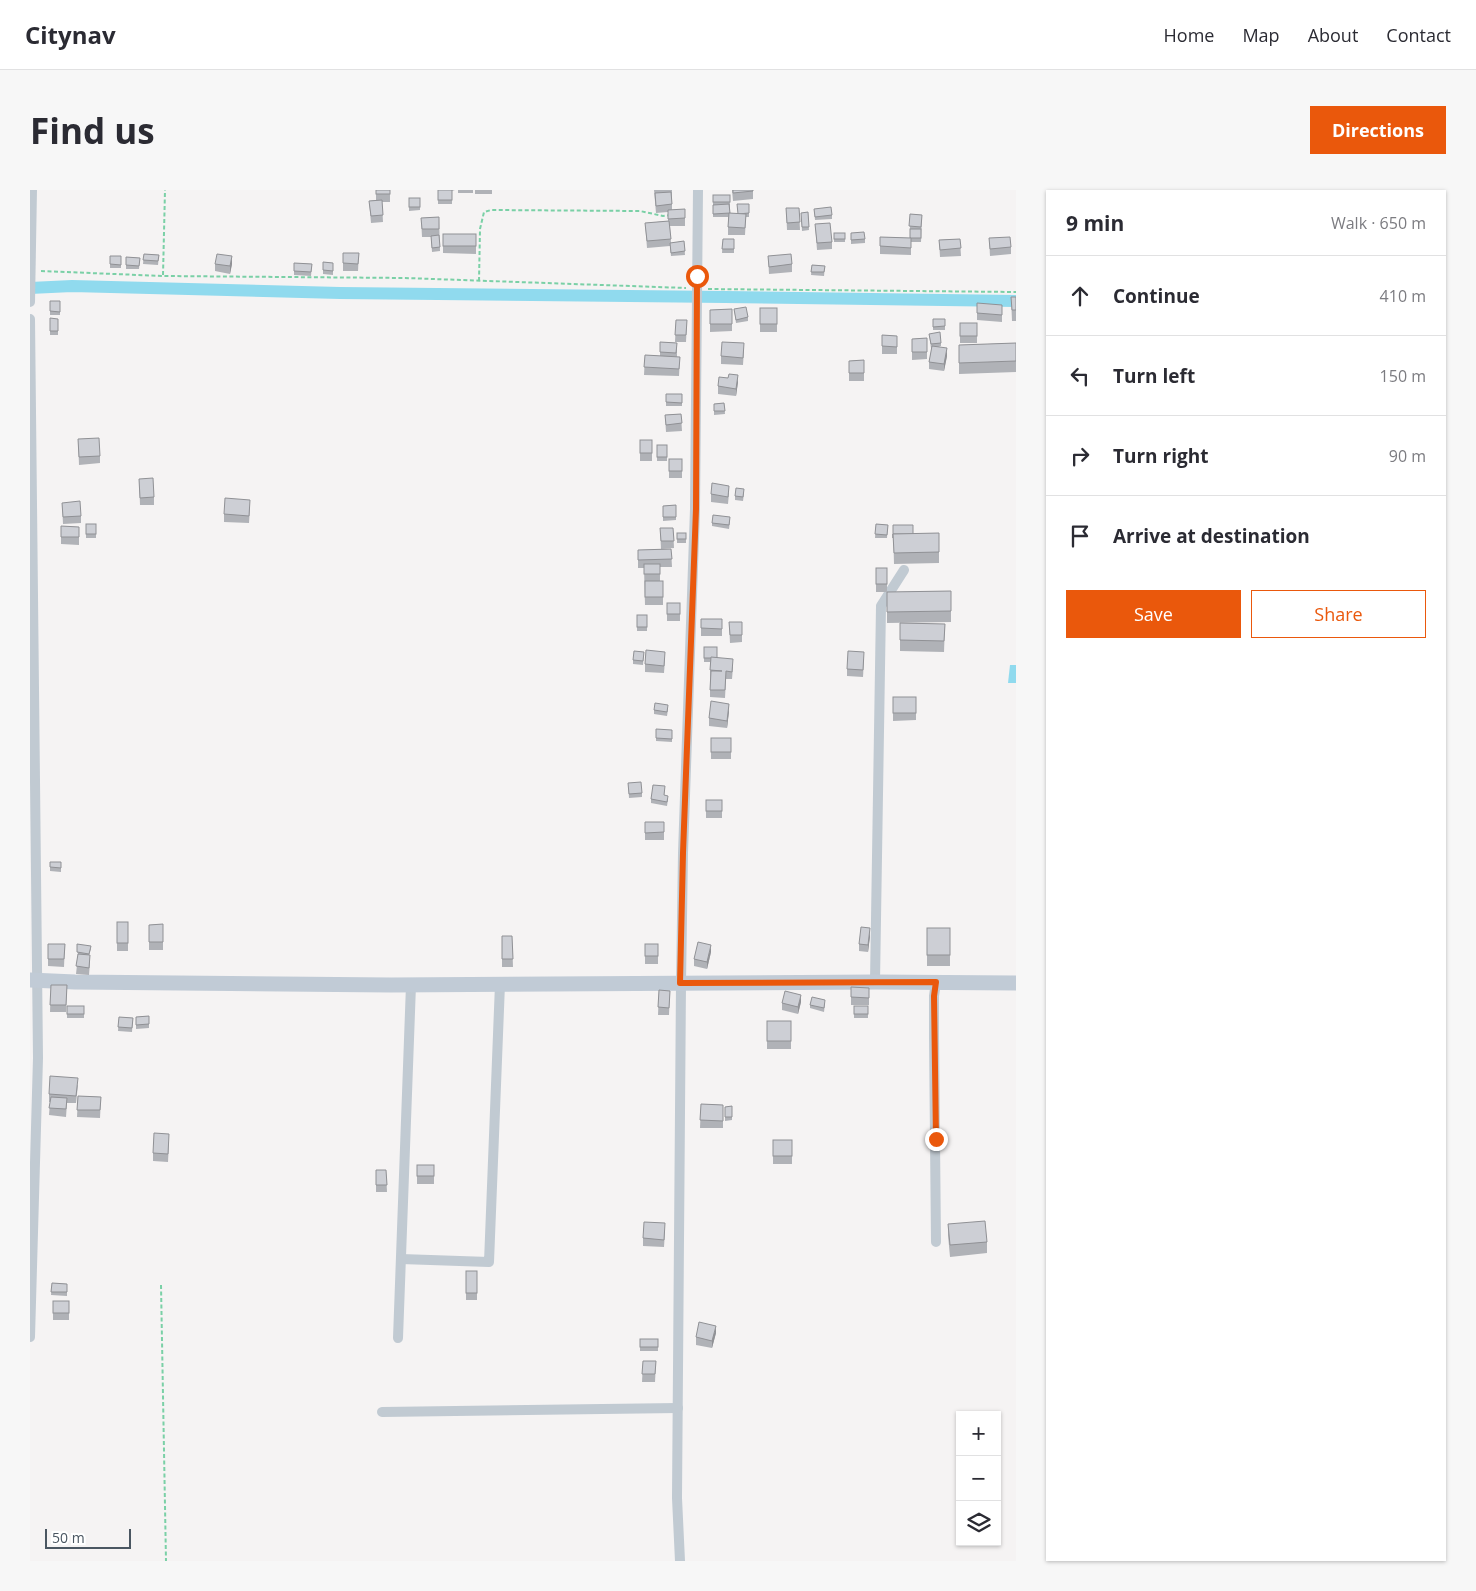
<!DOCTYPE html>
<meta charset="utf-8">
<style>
body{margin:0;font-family:"Open Sans",sans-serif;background:#f7f7f7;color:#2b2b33}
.controls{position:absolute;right:15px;bottom:15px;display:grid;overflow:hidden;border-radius:0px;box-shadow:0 1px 4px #0004}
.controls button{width:45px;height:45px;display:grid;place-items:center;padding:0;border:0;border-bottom:1px solid #e1e1e2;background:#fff;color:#2b2b33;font:25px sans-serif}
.scale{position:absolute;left:15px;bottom:12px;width:86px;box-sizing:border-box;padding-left:5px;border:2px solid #4a5661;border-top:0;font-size:14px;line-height:18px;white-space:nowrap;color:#4a5661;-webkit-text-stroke:4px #fff;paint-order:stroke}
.stop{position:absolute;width:15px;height:15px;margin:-11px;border:4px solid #ea580c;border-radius:50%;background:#fff}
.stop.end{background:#ea580c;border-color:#fff;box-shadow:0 1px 5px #0008}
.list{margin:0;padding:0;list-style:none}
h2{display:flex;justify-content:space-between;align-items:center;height:65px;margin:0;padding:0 20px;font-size:21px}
h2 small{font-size:16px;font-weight:400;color:#7c7c81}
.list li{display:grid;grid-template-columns:32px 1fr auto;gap:15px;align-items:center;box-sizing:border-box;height:80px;padding:0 20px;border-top:1px solid #e1e1e2}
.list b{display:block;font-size:19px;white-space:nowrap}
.list em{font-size:16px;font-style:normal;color:#7c7c81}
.actions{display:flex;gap:10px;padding:15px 20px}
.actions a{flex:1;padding:11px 0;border:1px solid #ea580c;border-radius:0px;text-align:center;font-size:18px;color:#ea580c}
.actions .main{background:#ea580c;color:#fff}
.icon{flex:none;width:28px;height:28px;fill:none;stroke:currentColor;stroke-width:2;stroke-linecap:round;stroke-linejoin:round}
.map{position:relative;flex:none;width:986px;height:1371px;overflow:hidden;border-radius:0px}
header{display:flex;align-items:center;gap:30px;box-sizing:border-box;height:70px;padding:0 25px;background:#fff;border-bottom:1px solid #e1e1e2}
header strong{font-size:24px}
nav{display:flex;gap:28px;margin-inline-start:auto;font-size:18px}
.intro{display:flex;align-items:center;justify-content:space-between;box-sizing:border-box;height:120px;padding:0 30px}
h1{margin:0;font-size:35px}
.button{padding:12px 22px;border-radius:0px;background:#ea580c;color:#fff;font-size:18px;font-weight:700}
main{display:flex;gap:30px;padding:0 30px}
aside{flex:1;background:#fff;border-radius:0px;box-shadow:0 1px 4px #0004}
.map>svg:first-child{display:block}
.water{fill:#90daee}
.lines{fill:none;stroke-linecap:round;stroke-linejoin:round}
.canal{stroke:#90daee;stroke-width:12}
.path{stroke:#7ad0a6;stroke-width:2;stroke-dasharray:4 2.5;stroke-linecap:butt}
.street{stroke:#c1cad2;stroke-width:10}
.secondary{stroke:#c1cbd6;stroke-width:15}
.wall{fill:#b0b2b7}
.shaded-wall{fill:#909195}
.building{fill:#cdcfd5;stroke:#909195}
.route{stroke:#ea580c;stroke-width:6}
</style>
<header>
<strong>Citynav</strong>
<nav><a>Home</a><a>Map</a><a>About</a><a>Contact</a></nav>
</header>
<div class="intro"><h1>Find us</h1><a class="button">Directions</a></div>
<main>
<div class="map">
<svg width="986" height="1371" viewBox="0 0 986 1371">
<rect width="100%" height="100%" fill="#f5f3f3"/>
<!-- water -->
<path class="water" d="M980,475H986V493H978Z"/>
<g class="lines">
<!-- canal -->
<path class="canal" d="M0,98L42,96L310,103L695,107L986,111"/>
<!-- path -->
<g class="path">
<path d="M11,81L133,86L375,88L656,98"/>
<path d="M133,85L135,0"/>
<path d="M449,91L450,39L454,22L461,20L610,21L633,26L641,25"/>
<path d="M678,99L986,102"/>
<path d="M131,1095L136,1371"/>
</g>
<!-- street -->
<g class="street">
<path d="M0,112L2,0"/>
<path d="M0,129L8,868L0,1147"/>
<path d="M845,792L851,416L874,380"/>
<path d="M906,792L904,806V847L906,1052"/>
<path d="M371,1069L459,1072L470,794"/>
<path d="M368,1148L381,795"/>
<path d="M352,1222L648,1218"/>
<path d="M650,1371L647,1308L651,793L653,663L665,319L668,0"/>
</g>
<!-- secondary -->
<path class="secondary" d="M0,790L45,792L361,795L845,792L986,793"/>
</g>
<!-- wall -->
<g class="wall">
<path d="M346,0H360V12H352L353,32L341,33L339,11L346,10Z"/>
<path d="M408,0H425L422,1V14H408Z"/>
<rect x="428" y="0" width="15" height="3"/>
<rect x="445" y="0" width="17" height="4"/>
<path d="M624,0H642V20L655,19V36H640L641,53L654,51L655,65L641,66L640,56L617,58L615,33L638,31V22L626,23Z"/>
<path d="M702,0H723V9L703,11Z"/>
<path d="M683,5H700V23L707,24L719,14V27H716L715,45H698V27H683Z"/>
<path d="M379,8L390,17V20L379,21Z"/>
<path d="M756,18H769L770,40H757Z"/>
<path d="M784,19L802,25V29L785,30Z"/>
<path d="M778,22L779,40L772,41L771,23Z"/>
<path d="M880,24L892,25L891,52H881V65L850,64V47L880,48Z"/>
<path d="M409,27L410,61L402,62L401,47H392L391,28Z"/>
<path d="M785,34L802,52V59L787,60Z"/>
<rect x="804" y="43" width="11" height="9"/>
<path d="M821,43L835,49V53L821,54Z"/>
<path d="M413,44H446V64L413,63Z"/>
<path d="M959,48L981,57V64L960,66Z"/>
<path d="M693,49H704V63H692Z"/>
<path d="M930,49L931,66L910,67L909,50Z"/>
<path d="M313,63H329L328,81H313Z"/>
<path d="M114,64L129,65L128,75L113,74Z"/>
<rect x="80" y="66" width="11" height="12"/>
<path d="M738,66L762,74V82L739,84Z"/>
<path d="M96,67L110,68L109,79H96Z"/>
<path d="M293,72L303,73V85L293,84Z"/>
<path d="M264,73L282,74L281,86L264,85Z"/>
<path d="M185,74H202L200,84L185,81Z"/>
<path d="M782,75L795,76L794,86L781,85Z"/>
<path d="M981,107H986V131H982Z"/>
<rect x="20" y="111" width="10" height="14"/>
<path d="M972,115V132L947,130V123Z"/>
<rect x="730" y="118" width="17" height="24"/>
<path d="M702,119V141L680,142V120Z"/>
<path d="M704,119L718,127V131L706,133Z"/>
<path d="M28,129V145H20V141Z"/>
<rect x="903" y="129" width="12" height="11"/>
<path d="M646,130H657L656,152H645Z"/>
<rect x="930" y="133" width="17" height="20"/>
<path d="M899,144L911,153V156L908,157L917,166L914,181L899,179V172L902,158H901Z"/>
<path d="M852,145L867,146V164H852Z"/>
<path d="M897,148V169L882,170V149Z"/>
<path d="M630,152L647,153V167H650L649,186L614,185L615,165L630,166Z"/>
<path d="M986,153V182L929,184V155Z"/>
<path d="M714,160L713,175L691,174V166Z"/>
<path d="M834,170V191H819V171Z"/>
<path d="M708,192L706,206L688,204V196Z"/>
<rect x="636" y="204" width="16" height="12"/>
<path d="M694,213L695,224L684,225V214Z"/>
<path d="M651,224L652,241L636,242L635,225Z"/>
<path d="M48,249L70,266V273L49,275Z"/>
<rect x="610" y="250" width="12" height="21"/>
<rect x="627" y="255" width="10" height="16"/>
<rect x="639" y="269" width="13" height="19"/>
<path d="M109,289L124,307V315H110Z"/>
<path d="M699,303L698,314L681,312V304Z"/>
<path d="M714,303L713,311L705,310V306Z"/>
<path d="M32,313L51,326V333L33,334Z"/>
<path d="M646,315V330L633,331V316Z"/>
<path d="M220,317L219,333L194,332V324Z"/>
<path d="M700,331L699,339L682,336V333Z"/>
<rect x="56" y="334" width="10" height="14"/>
<path d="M846,334L858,335L857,348H845Z"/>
<path d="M863,335L883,344L909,343V373L864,374Z"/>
<path d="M31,336L49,337V355L31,354Z"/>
<path d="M630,338H643L644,358L631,359Z"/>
<rect x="647" y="343" width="9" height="10"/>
<path d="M641,359L642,377H630V391H633V415H615L614,378H608V360Z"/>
<rect x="846" y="378" width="11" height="24"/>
<path d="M921,401V432L857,433V402Z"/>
<rect x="637" y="413" width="13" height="18"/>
<rect x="607" y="425" width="10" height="16"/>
<rect x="671" y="429" width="21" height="17"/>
<path d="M699,432H712V452L700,453Z"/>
<path d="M870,433L915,434L914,462L870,461Z"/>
<path d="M674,457L687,468L703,477L702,489H696L695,508L680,507V472H674Z"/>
<path d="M614,462L613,475L603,474V470Z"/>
<path d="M635,469L634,483L615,482V474Z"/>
<path d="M834,469L833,487L817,486V479Z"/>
<path d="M863,507H886V530L863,531Z"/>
<path d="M638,519L637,526L624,524V520Z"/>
<path d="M699,521L697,538L679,536V528Z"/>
<path d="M642,540V552L626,551V548Z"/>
<rect x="681" y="548" width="20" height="21"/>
<path d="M598,593L612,603V607L599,608Z"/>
<path d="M635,600L634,605L638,609L637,616L621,613V609Z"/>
<rect x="676" y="610" width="16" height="18"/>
<rect x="615" y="632" width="19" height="18"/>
<path d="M20,672H31V682L20,681Z"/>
<rect x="87" y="732" width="11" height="29"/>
<path d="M133,734V760H119V735Z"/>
<rect x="897" y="738" width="23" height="38"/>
<path d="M472,746H482L483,777H472Z"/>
<path d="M840,746L838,762L829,761V754Z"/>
<path d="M18,754H35L34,777L18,776Z"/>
<path d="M47,754L61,759L59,765L60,772L59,785L46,784L48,766Z"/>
<rect x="615" y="754" width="13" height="20"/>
<path d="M681,762L677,779L664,776V769Z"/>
<path d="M21,795H37L36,822H20Z"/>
<path d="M821,797L839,798V815H821Z"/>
<path d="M629,800L640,801L639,825H628Z"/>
<path d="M771,812L768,824L752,820V813Z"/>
<path d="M795,813L794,822L780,818V815Z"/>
<rect x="37" y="816" width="17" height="12"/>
<rect x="824" y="816" width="14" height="12"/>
<path d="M119,826V838L106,839V827Z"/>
<path d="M89,827L103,828L102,842L88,841Z"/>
<rect x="737" y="831" width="24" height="28"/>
<path d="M48,895L46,913H37L36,927L19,925L20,912H19V904Z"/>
<path d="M48,906L71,907L70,928L47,927Z"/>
<path d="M671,914L693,915V938H670Z"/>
<path d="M702,916V930L695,931V917Z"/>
<rect x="743" y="950" width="19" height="24"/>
<path d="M139,952L138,972L123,971V963Z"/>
<rect x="387" y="975" width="17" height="19"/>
<path d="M346,980H356L357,1002H346Z"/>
<path d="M918,1034L957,1052V1063L920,1067L918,1045Z"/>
<path d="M635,1041L634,1057L613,1056V1048Z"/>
<rect x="436" y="1081" width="11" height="29"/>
<path d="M22,1093L37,1094V1106L21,1105Z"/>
<rect x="23" y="1111" width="16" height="19"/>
<path d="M686,1143L682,1158L666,1155V1147Z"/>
<rect x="610" y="1149" width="18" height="12"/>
<path d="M613,1171H626L625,1192H612Z"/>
</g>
<!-- shaded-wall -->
<g class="shaded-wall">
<path d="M202,66V74L200,84V76Z"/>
<path d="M917,158V166L914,181V174Z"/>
<path d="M708,185V192L706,206V199Z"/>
<path d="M699,514V521L697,538V531Z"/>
<path d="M840,738V746L838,762V755Z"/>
<path d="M681,755V762L677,779V772Z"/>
<path d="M771,805V812L768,824V817Z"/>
<path d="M686,1136V1143L682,1158V1151Z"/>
</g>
<!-- building -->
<g class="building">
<rect x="346" y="0" width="14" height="4"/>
<rect x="408" y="0" width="14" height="10"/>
<path d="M703,0H723V1L703,3Z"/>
<path d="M641,2L642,14L626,16L625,3Z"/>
<rect x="683" y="5" width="17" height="7"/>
<rect x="379" y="8" width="11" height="9"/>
<path d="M352,10L353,25L341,26L339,11Z"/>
<path d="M699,14L700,23L683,24V15Z"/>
<path d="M707,14H719V23L708,24Z"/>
<path d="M801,17L802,25L785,27L784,19Z"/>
<path d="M756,18H769L770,32L757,33Z"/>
<path d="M655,19V28L638,29V20Z"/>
<path d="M778,22L779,37H772L771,23Z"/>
<path d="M699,23L716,24L715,38L698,37Z"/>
<path d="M880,24L892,25L891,37L879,36Z"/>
<path d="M409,27V39H392L391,28Z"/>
<path d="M639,31L641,49L617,51L615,33Z"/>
<path d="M800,33L802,52L787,53L785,34Z"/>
<rect x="880" y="39" width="11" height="9"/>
<path d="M834,42L835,49L821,50V43Z"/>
<rect x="804" y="43" width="11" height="6"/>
<rect x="413" y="44" width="33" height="12"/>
<path d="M409,45L410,57L402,58L401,46Z"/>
<path d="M850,47L881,48V58L850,56Z"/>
<path d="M980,47L981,57L960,59L959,48Z"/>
<path d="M693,49H704V59H692Z"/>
<path d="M930,49L931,58L910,60L909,50Z"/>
<path d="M654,51L655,61L641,63L640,53Z"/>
<path d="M313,63H329L328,74L313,73Z"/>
<path d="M114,64L129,65L128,71L113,70Z"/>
<path d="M187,64L202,66L200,76L185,74Z"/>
<path d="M761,64L762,74L739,77L738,66Z"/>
<path d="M80,66H91V75L80,74Z"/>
<path d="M96,67L110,68L109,76L96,75Z"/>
<path d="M293,72L303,73V81L293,80Z"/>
<path d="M264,73L282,74L281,82L264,81Z"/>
<path d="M782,75L795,76L794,82H781Z"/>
<path d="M981,107H986V120H982Z"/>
<path d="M20,111H30V122L20,121Z"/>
<path d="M947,113L972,115V125L947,123Z"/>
<path d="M716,117L718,127L706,130L704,119Z"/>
<rect x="730" y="118" width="17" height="16"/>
<path d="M702,119V134H680V120Z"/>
<path d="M20,128L28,129V141H20Z"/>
<path d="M903,129H915V136L903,137Z"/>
<path d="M646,130H657L656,145H645Z"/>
<rect x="930" y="133" width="17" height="13"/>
<path d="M910,142L911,153L901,154L899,144Z"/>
<path d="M852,145L867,146V157L852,156Z"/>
<path d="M897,148V162H882V149Z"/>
<path d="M630,152L647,153L646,163L630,162Z"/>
<path d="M692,152L714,153L713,168L691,166Z"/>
<path d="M986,153V171L929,173V155Z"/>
<path d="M902,156L917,158L914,174L899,172Z"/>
<path d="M615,165L650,167L649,179L614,177Z"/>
<path d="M834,170V183H819V171Z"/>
<path d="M699,184L708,185L706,199L688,196L689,187L698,188Z"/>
<path d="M636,204H652V213L636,212Z"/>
<path d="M694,213L695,221H684V214Z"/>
<path d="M651,224L652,233L636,235L635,225Z"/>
<path d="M69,248L70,266L49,267L48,249Z"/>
<rect x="610" y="250" width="12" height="13"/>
<rect x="627" y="255" width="10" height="12"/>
<rect x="639" y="269" width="13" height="12"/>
<path d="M123,288L124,307L110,308L109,289Z"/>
<path d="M682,293L699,296L698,307L681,304Z"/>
<path d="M706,298L714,299L713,307L705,306Z"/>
<path d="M195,308L220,310L219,326L194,324Z"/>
<path d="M50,311L51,326L33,327L32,313Z"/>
<path d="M646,315V327H633V316Z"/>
<path d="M683,325L700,327L699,335L682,333Z"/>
<rect x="56" y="334" width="10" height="10"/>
<path d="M846,334L858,335L857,345L845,344Z"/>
<path d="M863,335H883V344H863V348Z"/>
<path d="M31,336L49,337V347H31Z"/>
<path d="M630,338H643L644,351H631Z"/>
<rect x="647" y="343" width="9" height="6"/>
<path d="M909,343V362L864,363L863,344Z"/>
<path d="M641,359L642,369L608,370V360Z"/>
<rect x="614" y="374" width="16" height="10"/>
<rect x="846" y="378" width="11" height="16"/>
<rect x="615" y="391" width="18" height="16"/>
<path d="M921,401V421L857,422V402Z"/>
<rect x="637" y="413" width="13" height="11"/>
<rect x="607" y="425" width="10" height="12"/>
<path d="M671,429H692V439L671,438Z"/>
<path d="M699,432H712V445H700Z"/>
<path d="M870,433L915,434L914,451L870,450Z"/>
<rect x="674" y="457" width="13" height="11"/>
<path d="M616,460L635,462L634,476L615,474Z"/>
<path d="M604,461L614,462L613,471L603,470Z"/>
<path d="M818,461L834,462L833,480L817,479Z"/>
<path d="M681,467L703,469L702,482L696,481L695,500H680L681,481H692L680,480Z"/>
<rect x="863" y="507" width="23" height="16"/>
<path d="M681,511L699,514L697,531L679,528Z"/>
<path d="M625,513L638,515L637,522L624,520Z"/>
<path d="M626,539L642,540V549L626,548Z"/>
<rect x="681" y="548" width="20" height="14"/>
<path d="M611,592L612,603L599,604L598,593Z"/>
<path d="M623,595L635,596L634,605L638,606L637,612L621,609Z"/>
<rect x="676" y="610" width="16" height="11"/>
<path d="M615,632H634V642L615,643Z"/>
<path d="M20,672H31V678L20,677Z"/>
<rect x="87" y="732" width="11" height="21"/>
<path d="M133,734V752H119V735Z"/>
<path d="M831,737L840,738L838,755L829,754Z"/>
<rect x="897" y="738" width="23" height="27"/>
<path d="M472,746H482L483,769H472Z"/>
<path d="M668,752L681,755L677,772L664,769Z"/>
<path d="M18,754H35L34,769H18Z"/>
<path d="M47,754L61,756L59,764L47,762Z"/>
<rect x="615" y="754" width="13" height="12"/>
<path d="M48,764L60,765L59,778L46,776Z"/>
<path d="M21,795H37L36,815H20Z"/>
<path d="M821,797L839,798V808L821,807Z"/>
<path d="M629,800L640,801L639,818L628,817Z"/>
<path d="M755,801L771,805L768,817L752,813Z"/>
<path d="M782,807L795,810L794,818L780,815Z"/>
<rect x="37" y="816" width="17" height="8"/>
<rect x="824" y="816" width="14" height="8"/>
<path d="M119,826V834L106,835V827Z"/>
<path d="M89,827L103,828L102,838L88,837Z"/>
<rect x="737" y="831" width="24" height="20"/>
<path d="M20,886L48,888L46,906L19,904Z"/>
<path d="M48,906L71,907L70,920H47Z"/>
<path d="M21,907L37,908L36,919L19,918Z"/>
<path d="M671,914L693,915V931L670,930Z"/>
<path d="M702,916V927H695V917Z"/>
<path d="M124,943L139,944L138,964L123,963Z"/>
<rect x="743" y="950" width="19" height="16"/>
<rect x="387" y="975" width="17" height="11"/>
<path d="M346,980H356L357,995H346Z"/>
<path d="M955,1031L957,1052L920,1055L918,1034Z"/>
<path d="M614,1032L635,1033L634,1050L613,1048Z"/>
<rect x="436" y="1081" width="11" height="22"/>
<path d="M22,1093L37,1094V1102H21Z"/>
<rect x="23" y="1111" width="16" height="12"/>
<path d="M669,1132L686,1136L682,1151L666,1147Z"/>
<rect x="610" y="1149" width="18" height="8"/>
<path d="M613,1171H626L625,1184H612Z"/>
</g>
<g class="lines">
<!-- route -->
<path class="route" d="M667,86L666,319L653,663L650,793L906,792L904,806L906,949"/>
</g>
</svg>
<div class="controls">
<button>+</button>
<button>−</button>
<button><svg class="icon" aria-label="layers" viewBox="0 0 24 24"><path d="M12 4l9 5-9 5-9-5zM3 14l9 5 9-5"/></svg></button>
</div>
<div class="scale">50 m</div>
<div class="stop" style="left:667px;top:86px"></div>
<div class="stop end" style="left:906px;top:949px"></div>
</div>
<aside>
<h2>9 min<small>Walk · 650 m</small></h2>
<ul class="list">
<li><svg class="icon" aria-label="ahead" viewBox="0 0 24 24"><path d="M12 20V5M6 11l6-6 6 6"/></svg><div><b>Continue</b></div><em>410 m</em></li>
<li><svg class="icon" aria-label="left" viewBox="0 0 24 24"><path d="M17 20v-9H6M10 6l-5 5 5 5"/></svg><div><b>Turn left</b></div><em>150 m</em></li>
<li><svg class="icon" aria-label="right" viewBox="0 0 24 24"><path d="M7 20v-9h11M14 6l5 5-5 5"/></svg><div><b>Turn right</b></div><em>90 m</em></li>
<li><svg class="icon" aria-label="arrive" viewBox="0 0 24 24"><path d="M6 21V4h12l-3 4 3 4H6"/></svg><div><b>Arrive at destination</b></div></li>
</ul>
<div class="actions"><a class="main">Save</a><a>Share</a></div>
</aside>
</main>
